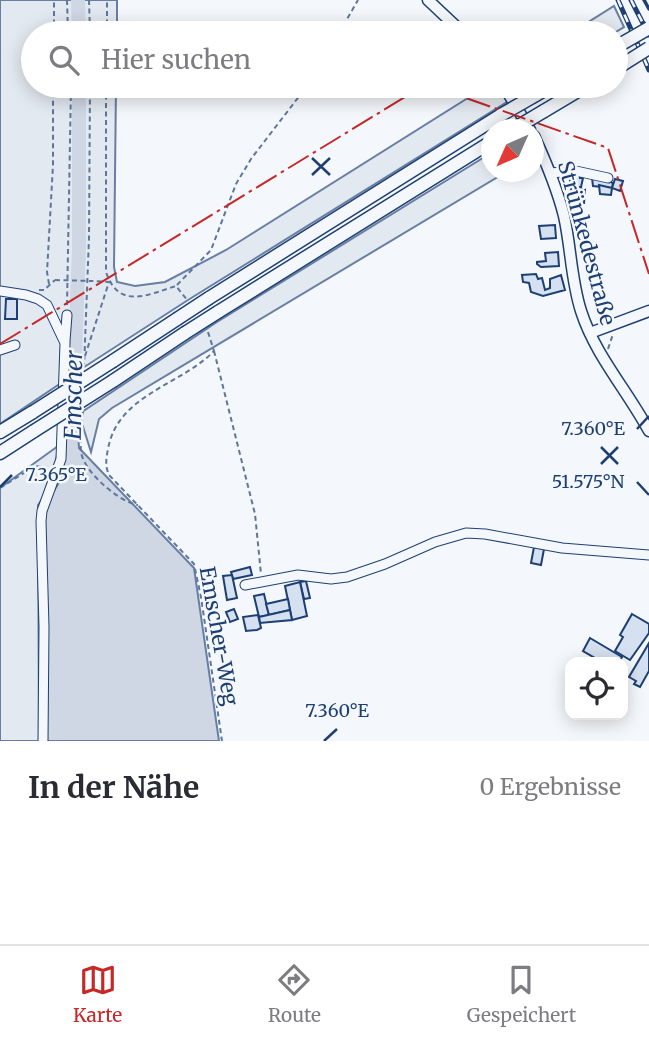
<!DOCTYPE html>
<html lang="de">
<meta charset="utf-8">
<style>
body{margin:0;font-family:Merriweather,serif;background:#f7f7f7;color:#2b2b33}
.controls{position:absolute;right:21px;bottom:21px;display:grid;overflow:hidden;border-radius:14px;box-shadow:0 4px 18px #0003}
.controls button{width:63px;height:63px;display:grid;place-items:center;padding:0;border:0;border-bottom:2px solid #e1e1e2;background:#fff;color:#2b2b33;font:35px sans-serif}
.compass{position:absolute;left:481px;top:119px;width:63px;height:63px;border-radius:50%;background:#fff;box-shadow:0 4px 18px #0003;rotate:225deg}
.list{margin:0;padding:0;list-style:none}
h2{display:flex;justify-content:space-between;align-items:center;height:91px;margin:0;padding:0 28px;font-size:30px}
h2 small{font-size:23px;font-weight:400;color:#7c7c81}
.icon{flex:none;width:38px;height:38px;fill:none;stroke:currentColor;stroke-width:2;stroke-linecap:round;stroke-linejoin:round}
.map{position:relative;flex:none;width:649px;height:741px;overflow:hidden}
.search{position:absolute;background:#fff;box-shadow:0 4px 18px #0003;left:21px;right:21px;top:21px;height:77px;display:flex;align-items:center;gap:18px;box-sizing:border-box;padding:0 24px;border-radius:38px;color:#7c7c81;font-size:26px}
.sheet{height:203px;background:#fff}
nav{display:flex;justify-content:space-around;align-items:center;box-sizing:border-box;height:98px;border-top:2px solid #e1e1e2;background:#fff;font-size:19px;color:#7c7c81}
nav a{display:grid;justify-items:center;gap:4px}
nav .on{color:#c62828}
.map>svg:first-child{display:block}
.green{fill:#e3e9f0;stroke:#687fa3;stroke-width:2}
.water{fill:#cfd7e4;stroke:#687fa3;stroke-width:2}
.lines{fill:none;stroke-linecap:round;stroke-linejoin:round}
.river{stroke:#cfd7e4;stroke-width:14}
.building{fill:#d5e0f0;stroke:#1d3f73;stroke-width:2}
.minor-casing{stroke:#1d3f73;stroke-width:11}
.major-casing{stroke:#1d3f73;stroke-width:13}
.highway-casing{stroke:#1d3f73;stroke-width:15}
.path{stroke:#5e769c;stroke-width:2;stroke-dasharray:5 3.5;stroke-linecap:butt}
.minor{stroke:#f4f7fb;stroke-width:9}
.major{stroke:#f4f7fb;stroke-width:10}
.highway{stroke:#f4f7fb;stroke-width:12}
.rail-casing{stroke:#1d3f73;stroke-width:5}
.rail{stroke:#f4f7fb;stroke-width:2.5;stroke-dasharray:8;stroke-linecap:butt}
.highway-bridge-casing{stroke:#1d3f73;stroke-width:15;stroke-linecap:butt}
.path-bridge{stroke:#5e769c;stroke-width:2;stroke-dasharray:5 3.5;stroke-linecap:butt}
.highway-bridge{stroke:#f4f7fb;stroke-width:12}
.wall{stroke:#1d3f73;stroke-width:3.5}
.power{stroke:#c62828;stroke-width:2;stroke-dasharray:24 5 3.5 5;stroke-linecap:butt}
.ticks{fill:none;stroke:#1d3f73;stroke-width:2.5}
.labels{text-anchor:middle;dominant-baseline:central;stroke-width:5;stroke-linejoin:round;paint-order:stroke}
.street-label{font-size:21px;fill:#1d3f73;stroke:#f4f7fb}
.water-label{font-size:23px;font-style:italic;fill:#1d3f73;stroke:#f4f7fb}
.ticks-label{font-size:18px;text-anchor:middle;fill:#1d3f73;stroke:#f4f7fb;stroke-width:5;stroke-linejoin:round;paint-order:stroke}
</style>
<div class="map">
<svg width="649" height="741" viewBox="0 0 649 741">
<rect width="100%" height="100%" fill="#f4f7fb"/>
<!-- green -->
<g class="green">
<path d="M0,0H117V33H33V86H116L114,267L117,282L135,286L165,282L226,250L487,86H533L188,300L75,373L76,320L73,375L0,424Z"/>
<path d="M614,6L624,27L614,33H571Z"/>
<path d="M491,153V172H506L112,408L99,419L91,452L79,414L217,322Z"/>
<path d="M58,446C56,467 51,488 38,505L39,741H0V488Z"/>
</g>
<!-- water -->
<path class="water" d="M77,416L79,448L194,568L219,741H46L44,515L52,494L63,476L65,424Z"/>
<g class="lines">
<!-- river -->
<g class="river">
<path d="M78,0L79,33"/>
<path d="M72,438L79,248V86"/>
</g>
</g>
<!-- building -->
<g class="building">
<path d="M580,173V178H583L581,187L571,188L569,174Z"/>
<path d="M592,178H601L613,183L612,188L593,186Z"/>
<path d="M615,179L623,181L620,191L612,188Z"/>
<path d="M599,185L612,188L611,195L600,194Z"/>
<path d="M581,187L582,191L585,190L584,203L572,204L571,188Z"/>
<path d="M555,225L556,238L541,239L539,226Z"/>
<path d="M558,252L559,266L541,267L537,264V262L546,261L545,253Z"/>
<path d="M536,274L538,279L542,278L545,290L550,288V279L561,275L565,290L543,296L531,292L529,283L523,282L522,275Z"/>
<path d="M6,299H17V319H5Z"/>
<path d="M534,547L544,549L541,565L531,563Z"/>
<path d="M250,567L252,575L233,579L231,572Z"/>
<path d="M232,575L237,598L227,600L223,576Z"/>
<path d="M306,581L310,598L304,599L300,582Z"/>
<path d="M300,582L307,616L292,620L285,586Z"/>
<path d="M264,594L269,615L259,617L254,596Z"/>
<path d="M288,599L290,610L269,615L266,604Z"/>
<path d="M234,609L238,619L230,622L226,612Z"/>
<path d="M290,610L292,620L260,623L259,617Z"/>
<path d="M632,614L649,624V633L630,660L615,651L623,637L620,635Z"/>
<path d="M258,615L261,628L257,630L246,631L243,617Z"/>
<path d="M590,638L622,657L619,662H602L583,651Z"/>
<path d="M649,643V671L640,687L634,684L636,681L629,677Z"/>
</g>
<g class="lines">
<defs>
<g id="minor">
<path d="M550,173L576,171L608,178"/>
<path d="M0,291L26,295L38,299L47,305L65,343L61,459L42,511L41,521L44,627L43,741"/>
<path d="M65,341L67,315"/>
<path d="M0,350L15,345"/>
<path d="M245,585L298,575L331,579L347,577L385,564L435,542L466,533L485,534L562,548L649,555"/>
</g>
<g id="major">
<path d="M428,0L463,33"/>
<path d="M504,86L530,130"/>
<path d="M534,136C546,162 557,188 564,216C571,247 571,280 581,311C595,355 627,390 649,431"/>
<path d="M590,333L649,311"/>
</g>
<g id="highway">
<path d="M534,96L551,86"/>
<path d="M544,111L586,86"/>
<path d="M209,298L501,115"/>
<path d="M218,312L491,142"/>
<path d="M113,361L177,319"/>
<path d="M113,381L185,333"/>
<path d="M0,432L33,412"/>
<path d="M0,453L34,431"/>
</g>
</defs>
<!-- minor casing -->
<use href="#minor" class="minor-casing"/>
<!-- major casing -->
<use href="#major" class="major-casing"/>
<!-- highway casing -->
<use href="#highway" class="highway-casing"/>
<!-- path -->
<g class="path">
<path d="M67,0L68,33"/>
<path d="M89,0L90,33"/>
<path d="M54,33V0"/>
<path d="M107,33V0"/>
<path d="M339,33L358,0"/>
<path d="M106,86V272C119,310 147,295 176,286L188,301"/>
<path d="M49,284L47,272L53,165V86"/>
<path d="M177,285L211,250L236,184L251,159L307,86"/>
<path d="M39,290H44L55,280"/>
<path d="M67,305L71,86"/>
<path d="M208,332L214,351C180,386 118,394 108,449C106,459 105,466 109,475L194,564L201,597L222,741"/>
<path d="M608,349L613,334"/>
<path d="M214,351L255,514L261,574"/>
<path d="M85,356L109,282L93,281"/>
<path d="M84,368L89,238L90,86"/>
<path d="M83,412C82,425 80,440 81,452C84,472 119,502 138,505"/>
<path d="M0,488L35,466L43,467L46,474"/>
</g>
<!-- minor -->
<use href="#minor" class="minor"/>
<!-- major -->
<use href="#major" class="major"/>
<!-- highway -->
<use href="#highway" class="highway"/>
<defs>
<g id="rail">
<path d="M618,0L649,70"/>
<path d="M631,0L649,35"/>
</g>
</defs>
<!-- rail casing -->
<use href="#rail" class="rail-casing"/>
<!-- rail -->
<use href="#rail" class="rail"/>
<defs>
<g id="highway-bridge">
<path d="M616,47L649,28"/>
<path d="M622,65L649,48"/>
<path d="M501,115L534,96"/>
<path d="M512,130L544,111"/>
<path d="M177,319L209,298"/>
<path d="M185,333L218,312"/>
<path d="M33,412L113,361"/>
<path d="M34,431L113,381"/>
</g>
</defs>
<!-- highway-bridge casing -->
<use href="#highway-bridge" class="highway-bridge-casing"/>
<!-- path-bridge -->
<path class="path-bridge" d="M55,280L93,281"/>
<!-- highway-bridge -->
<use href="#highway-bridge" class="highway-bridge"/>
<!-- wall -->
<path class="wall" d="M644,0L649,9"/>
<!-- power -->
<g class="power">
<path d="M432,86L608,148L649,274"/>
<path d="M0,344L423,86"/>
</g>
</g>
<!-- ticks -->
<path class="ticks" d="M312,158L330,175M312,175L330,158M637,429L649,416M601,447L618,464M601,464L618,447M637,482L649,495M0,487L12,475M324,741L337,729"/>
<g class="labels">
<!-- street labels -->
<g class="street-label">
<text transform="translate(587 243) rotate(75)">Strünkedestraße</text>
<text transform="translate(219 636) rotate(80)">Emscher-Weg</text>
</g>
<!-- water labels -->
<g class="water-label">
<text transform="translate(73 395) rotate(-89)">Emscher</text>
</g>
</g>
<g class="ticks-label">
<text x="593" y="435">7.360°E</text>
<text x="56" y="481">7.365°E</text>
<text x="588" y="488">51.575°N</text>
<text x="337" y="717">7.360°E</text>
</g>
</svg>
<div class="controls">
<button><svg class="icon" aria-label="locate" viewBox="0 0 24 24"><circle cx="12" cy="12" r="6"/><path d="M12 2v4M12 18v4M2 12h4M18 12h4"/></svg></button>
</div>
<svg class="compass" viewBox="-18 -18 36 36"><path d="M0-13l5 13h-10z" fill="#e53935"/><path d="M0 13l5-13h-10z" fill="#7c7c81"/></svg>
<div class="search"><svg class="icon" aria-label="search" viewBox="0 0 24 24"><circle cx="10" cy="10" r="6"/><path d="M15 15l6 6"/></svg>Hier suchen</div>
</div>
<section class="sheet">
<h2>In der Nähe<small>0 Ergebnisse</small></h2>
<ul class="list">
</ul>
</section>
<nav>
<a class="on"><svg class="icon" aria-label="map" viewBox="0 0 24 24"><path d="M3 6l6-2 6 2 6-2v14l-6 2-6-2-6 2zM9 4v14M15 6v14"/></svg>Karte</a>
<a><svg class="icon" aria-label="directions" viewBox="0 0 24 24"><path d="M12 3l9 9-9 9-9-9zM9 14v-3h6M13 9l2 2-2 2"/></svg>Route</a>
<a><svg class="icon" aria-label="saved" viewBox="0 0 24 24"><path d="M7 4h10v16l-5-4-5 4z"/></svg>Gespeichert</a>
</nav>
